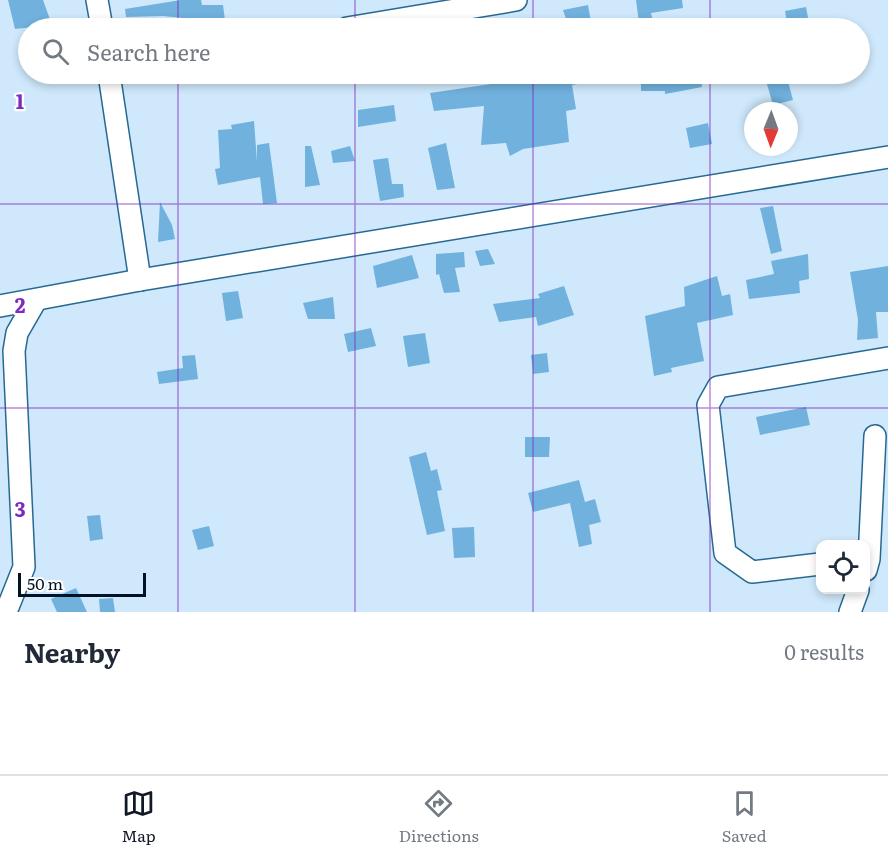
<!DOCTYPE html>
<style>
body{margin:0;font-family:Literata,serif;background:#f6f6f7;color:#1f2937}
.controls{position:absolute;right:18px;bottom:18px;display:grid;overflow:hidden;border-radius:12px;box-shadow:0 3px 9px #0003}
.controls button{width:54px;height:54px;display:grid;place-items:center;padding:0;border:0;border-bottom:2px solid #e0e1e3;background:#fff;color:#1f2937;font:30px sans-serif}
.compass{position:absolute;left:744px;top:102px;width:54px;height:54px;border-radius:50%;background:#fff;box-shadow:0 3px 9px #0003;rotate:181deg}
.scale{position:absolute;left:18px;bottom:15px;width:128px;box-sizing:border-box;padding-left:6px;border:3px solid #001324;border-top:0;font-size:16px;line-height:21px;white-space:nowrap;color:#001324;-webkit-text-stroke:4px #fff;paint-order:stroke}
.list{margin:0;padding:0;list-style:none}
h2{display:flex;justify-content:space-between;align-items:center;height:78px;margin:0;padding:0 24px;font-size:26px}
h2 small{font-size:20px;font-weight:400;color:#747a83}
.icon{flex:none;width:33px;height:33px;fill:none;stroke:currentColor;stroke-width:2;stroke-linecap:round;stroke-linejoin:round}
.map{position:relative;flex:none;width:888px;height:612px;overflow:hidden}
.search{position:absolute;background:#fff;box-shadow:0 3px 9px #0003;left:18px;right:18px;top:18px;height:66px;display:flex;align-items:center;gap:15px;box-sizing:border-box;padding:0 21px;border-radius:33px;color:#747a83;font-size:22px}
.sheet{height:162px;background:#fff}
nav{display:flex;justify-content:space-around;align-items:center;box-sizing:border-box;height:84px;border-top:2px solid #e0e1e3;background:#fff;font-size:16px;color:#747a83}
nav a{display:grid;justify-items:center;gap:3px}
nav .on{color:#111827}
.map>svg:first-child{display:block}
.building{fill:#71b1de}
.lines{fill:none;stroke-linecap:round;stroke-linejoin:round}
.street-casing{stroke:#276992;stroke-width:24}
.street{stroke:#fff;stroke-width:21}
.grid{fill:none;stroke:#7b2cbf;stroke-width:1.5;stroke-opacity:0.55}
.grid-label{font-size:20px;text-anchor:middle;font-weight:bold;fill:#7b2cbf;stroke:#fff;stroke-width:4.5;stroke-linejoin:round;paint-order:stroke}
</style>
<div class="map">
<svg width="888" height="612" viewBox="0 0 888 612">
<rect width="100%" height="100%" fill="#cfe8fb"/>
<!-- building -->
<g class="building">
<path d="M8,0H43L52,25L15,29Z"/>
<path d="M181,0H201L202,5H223L226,28H186L183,18L163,16L126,17L125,9Z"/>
<path d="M636,0H682L683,8L651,13L653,22L639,23Z"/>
<path d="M588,5L592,28H569L563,10Z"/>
<path d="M806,7L810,28H788L785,11Z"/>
<path d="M559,74H597L598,80L572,85L576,109L566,111L569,142L523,149L510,156L506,143L481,145L484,106L434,111L430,93Z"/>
<path d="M659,74H700L702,87L665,94V91H641V77Z"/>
<path d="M764,74H786L793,100L773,105Z"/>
<path d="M394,105L396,121L358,127V110Z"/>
<path d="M254,121L257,162V145L269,143L277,203L263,204L260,177L218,185L215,169L220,168L218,130L232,129L231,125Z"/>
<path d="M708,123L712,144L690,148L686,128Z"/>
<path d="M446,143L455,188L437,190L428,148Z"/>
<path d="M305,146H311L320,185L305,187Z"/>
<path d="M350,146L355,161L333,163L331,151Z"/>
<path d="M388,158L392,184H403L404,197L380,201L373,160Z"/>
<path d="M160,202L172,225L175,239L158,242Z"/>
<path d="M773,206L782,251L771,254L760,208Z"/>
<path d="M488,249L495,264L480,266L475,251Z"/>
<path d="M464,252L465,267L455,268L460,292L444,293L439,274L436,275V254Z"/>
<path d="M808,254L809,279L799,281L800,293L749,299L746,280L774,274L771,261Z"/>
<path d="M412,255L419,278L377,288L373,266Z"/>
<path d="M888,266V312H876L878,338L857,340L858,320L850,272Z"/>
<path d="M717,276L722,296L730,294L733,315L697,323L704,361L671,368L672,372L654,376L645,316L685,306L684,287Z"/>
<path d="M564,286L574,315L538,326L536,317L499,322L493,304L540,298L538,294Z"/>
<path d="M238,291L243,318L226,321L222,293Z"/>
<path d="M333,297L335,319H308L303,303Z"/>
<path d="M371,328L376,346L348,352L344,334Z"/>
<path d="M425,333L430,363L408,367L403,336Z"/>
<path d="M547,353L549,372L533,374L531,355Z"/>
<path d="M195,355L198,379L159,384L157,372L183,368L182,356Z"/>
<path d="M806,407L810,425L760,435L756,417Z"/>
<path d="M525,437H550L549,457H525Z"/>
<path d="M426,452L431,471L437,469L442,490L437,491L445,531L427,535L409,457Z"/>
<path d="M579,480L585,502L595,499L601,522L589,525L592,544L579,547L570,503L533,512L528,493Z"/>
<path d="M100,515L103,539L90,541L87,516Z"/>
<path d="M209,526L214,546L198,550L192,530Z"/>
<path d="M474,527L475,557L454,558L452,528Z"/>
<path d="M76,588L87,612H57L51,599Z"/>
<path d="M113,598L115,612H100L99,599Z"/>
</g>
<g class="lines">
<defs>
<g id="street">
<path d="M97,0L102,28"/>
<path d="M347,28L516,0"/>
<path d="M109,74L140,280"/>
<path d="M0,306L140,280L888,157"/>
<path d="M820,564L752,572L725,553L708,405L718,387L888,358"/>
<path d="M866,570L869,559L875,436"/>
<path d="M1,612L8,607L24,567L14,351L17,333L36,300"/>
<path d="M850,612L858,590"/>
</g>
</defs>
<!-- street casing -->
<use href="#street" class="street-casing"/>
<!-- street -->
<use href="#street" class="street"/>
</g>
<!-- grid -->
<path class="grid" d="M178,0V28M355,0V28M533,0V28M710,0V28M178,74V612M355,74V612M533,74V612M710,74V612M0,204H888M0,408H888"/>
<g class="grid-label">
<text x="20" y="109">1</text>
<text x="20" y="313">2</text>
<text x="20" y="517">3</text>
</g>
</svg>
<div class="controls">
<button><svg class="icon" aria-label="locate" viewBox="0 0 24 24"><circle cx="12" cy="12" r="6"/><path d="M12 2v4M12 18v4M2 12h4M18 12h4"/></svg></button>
</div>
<svg class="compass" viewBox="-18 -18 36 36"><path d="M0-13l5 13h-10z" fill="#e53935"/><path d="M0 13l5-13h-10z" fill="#747a83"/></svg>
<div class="scale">50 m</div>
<div class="search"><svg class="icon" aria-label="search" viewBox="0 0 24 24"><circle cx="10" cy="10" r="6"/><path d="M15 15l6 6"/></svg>Search here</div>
</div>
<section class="sheet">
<h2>Nearby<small>0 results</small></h2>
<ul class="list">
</ul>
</section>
<nav>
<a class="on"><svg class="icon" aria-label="map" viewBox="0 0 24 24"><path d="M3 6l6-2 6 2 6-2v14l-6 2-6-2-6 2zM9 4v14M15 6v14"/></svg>Map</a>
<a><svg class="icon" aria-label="directions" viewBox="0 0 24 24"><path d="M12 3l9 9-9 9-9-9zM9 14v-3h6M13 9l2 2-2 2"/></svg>Directions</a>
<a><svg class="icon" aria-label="saved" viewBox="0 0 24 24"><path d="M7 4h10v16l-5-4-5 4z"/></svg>Saved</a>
</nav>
